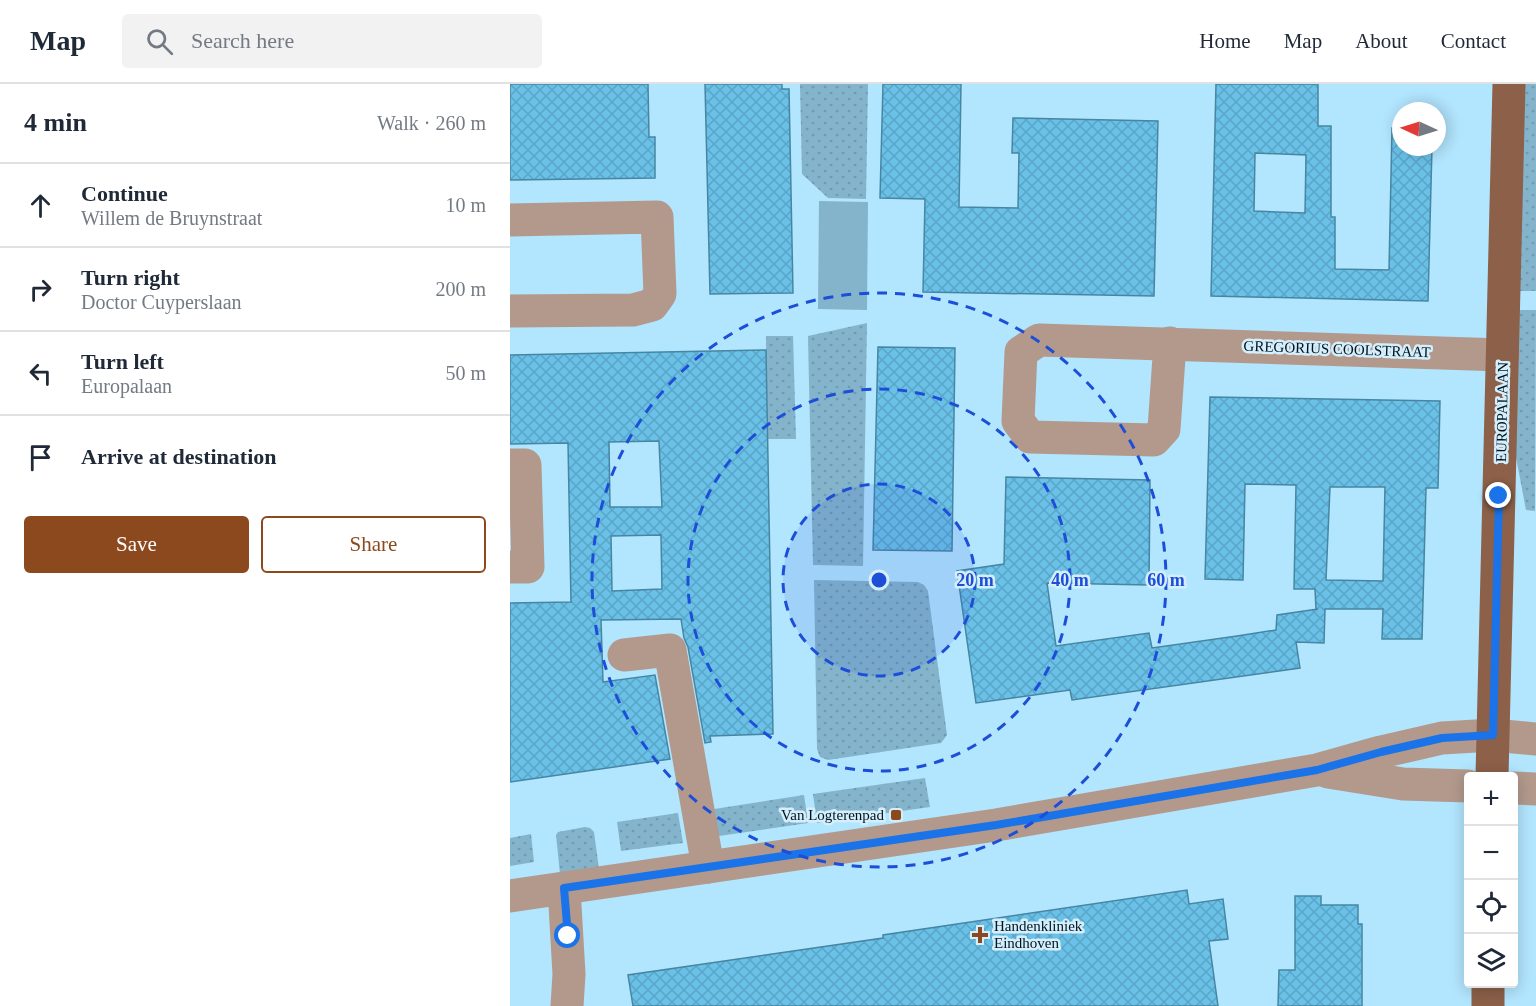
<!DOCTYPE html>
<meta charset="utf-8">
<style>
body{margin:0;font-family:"Times New Roman",serif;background:#f2f2f3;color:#1f2937}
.controls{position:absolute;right:18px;bottom:18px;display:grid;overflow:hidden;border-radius:6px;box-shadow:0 3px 15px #0003}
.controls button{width:54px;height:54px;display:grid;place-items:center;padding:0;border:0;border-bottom:2px solid #e0e1e3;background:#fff;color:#1f2937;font:30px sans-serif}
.compass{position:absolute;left:882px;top:18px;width:54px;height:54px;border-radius:50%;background:#fff;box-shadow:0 3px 15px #0003;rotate:274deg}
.stop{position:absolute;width:18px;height:18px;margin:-14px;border:4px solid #1a73e8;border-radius:50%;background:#fff}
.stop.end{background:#1a73e8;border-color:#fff;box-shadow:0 2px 6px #0008}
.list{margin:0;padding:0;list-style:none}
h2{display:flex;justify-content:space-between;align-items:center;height:78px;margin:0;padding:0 24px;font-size:26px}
h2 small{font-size:20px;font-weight:400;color:#747a83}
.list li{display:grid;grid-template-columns:39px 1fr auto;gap:18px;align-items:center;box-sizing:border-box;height:84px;padding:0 24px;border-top:2px solid #e0e1e3}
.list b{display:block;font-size:22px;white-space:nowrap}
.list p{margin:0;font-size:20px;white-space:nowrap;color:#747a83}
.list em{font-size:20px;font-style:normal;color:#747a83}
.actions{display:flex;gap:12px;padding:18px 24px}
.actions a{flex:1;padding:14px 0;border:2px solid #8d491e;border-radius:6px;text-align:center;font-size:21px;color:#8d491e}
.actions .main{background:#8d491e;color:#fff}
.icon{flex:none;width:33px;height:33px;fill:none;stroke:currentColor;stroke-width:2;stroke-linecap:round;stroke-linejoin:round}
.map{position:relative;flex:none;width:1026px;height:922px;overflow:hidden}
header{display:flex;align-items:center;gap:36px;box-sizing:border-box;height:84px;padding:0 30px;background:#fff;border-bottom:2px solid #e0e1e3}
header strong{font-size:28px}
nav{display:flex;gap:33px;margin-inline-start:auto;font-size:21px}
.search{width:420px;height:54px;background:#f2f2f3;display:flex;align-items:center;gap:15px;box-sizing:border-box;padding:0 21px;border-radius:6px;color:#747a83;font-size:22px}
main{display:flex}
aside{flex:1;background:#fff}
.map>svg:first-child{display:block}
.green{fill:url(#green-dots)}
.pitch{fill:#84b4cb}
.building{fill:url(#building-cross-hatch);stroke:#4686a3;stroke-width:1.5;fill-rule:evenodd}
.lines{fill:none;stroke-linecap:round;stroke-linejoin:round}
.minor{stroke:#b2998c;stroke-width:33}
.major{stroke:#8c6049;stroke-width:33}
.route{stroke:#1a73e8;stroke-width:8}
.ring{fill:none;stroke:#1d4ed8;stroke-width:3;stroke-dasharray:10 8}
.poi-dot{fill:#8d491e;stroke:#d5eefb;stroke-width:2}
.labels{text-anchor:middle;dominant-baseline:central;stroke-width:5;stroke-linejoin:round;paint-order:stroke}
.street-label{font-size:15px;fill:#00141f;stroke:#d5eefb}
.poi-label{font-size:15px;fill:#00141f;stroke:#d5eefb;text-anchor:end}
.centre{fill:#1d4ed8;stroke:#d5eefb;stroke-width:3}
.ring-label{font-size:18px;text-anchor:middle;font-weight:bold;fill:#1d4ed8;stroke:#d5eefb;stroke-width:5;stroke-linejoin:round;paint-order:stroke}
</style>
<header>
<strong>Map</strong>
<div class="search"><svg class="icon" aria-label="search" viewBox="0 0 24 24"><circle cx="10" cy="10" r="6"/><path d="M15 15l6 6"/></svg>Search here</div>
<nav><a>Home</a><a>Map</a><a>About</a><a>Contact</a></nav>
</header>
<main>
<aside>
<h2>4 min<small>Walk · 260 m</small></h2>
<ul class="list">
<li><svg class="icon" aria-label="ahead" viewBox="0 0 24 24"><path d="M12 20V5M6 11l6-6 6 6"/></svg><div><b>Continue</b><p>Willem de Bruynstraat</p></div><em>10 m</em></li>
<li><svg class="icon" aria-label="right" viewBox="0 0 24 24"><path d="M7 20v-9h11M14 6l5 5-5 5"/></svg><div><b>Turn right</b><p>Doctor Cuyperslaan</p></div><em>200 m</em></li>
<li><svg class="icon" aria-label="left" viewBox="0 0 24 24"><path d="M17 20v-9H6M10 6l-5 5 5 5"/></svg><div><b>Turn left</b><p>Europalaan</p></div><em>50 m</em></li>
<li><svg class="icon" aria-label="arrive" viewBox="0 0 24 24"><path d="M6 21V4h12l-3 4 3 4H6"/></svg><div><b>Arrive at destination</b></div></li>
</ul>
<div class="actions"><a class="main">Save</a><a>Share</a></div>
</aside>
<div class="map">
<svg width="1026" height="922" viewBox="0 0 1026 922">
<defs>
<pattern id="green-dots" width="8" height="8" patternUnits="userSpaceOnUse" patternTransform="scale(1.5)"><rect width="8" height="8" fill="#84b4cb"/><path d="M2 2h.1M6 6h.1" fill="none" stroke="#709aae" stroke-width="1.8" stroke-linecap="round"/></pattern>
<pattern id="building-cross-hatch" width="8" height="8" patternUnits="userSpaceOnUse" patternTransform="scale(1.5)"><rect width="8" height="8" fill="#6ac1e8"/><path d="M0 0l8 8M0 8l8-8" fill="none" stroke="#5aa5c7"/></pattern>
</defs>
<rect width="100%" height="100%" fill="#b2e5fe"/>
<!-- green -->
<g class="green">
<path d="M290,0H358L356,115L318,114L292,90Z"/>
<path d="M1012,0H1026V207H1008Z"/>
<path d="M1008,226H1026L1025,427L1016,426L1005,368Z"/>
<path d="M357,239L353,482L303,481L298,252Z"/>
<path d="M256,252H283L286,355H257Z"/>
<path d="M304,496L408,498L414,501L418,507L437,651L431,659L318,676L310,673L307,665Z"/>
<path d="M415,694L420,723L307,739L303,710Z"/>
<path d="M294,711L298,739L202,753L198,726Z"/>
<path d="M168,729L173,759L111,767L107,738Z"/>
<path d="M75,743L80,744L84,748L89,785L50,790L46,751L48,748Z"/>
<path d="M21,750L24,778L0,782V754Z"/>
</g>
<!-- pitch -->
<path class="pitch" d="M309,117L358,118L357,226L308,225Z"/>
<!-- building -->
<g class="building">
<path d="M0,0H138L139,53H145V94L0,96Z"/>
<path d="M195,0H272V5H279L283,209L200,210Z"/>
<path d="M373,0H451L449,123L508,124L509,69H502L503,34L648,37L644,212L413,208L415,115L370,114Z"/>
<path d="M706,0H808V42H821V133H825V185L879,186L882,44H891V63H922L918,217L701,212ZM745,69L796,71L795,129L744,127Z"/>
<path d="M368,263L445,264L442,467L363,466Z"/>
<path d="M256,266L263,650L200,652L201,658L195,659L178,563L174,554L171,535L91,536L93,598L145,591L160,675L0,698V519L61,518L58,359L0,360V271ZM149,357L152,423H100L99,358ZM151,451L152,505L102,507L101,452Z"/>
<path d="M700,313L930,317L928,404H916L912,555H872L873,525H815L814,559L786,558L790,584L562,616L560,606L466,619L447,487L494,480L496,393L640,396L639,501L537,499L546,562L639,549L642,564L727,552L766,546L767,531L808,525H806L805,505H784L786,401L735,400L733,496L695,495ZM820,403H875L873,497L816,496Z"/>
<path d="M677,806L679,820L713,815L718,855L699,857L708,922H123L118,891L373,854V851Z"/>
<path d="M785,812H811V821H848V840H852V922H768L769,886H785Z"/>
</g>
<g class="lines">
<!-- minor -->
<g class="minor">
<path d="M0,136L147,133L150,210L142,221L123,226L0,227"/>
<path d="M660,259L654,345L644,356L520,353L508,337L511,268L529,256L993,271"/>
<path d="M0,381H15L18,483H0"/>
<path d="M114,571L160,566L198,783"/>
<path d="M818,688L893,700L958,702"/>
<path d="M1004,704L1026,705"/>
<path d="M54,804L59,890L57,922"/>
<path d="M0,812L486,741L807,686L871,668L932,654L983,651L1026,655"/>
</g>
<!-- major -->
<g class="major">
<path d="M982,692L999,0"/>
<path d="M978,922V900"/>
</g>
</g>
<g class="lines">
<!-- route -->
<path class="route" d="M58,852L54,804L486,741L807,686L871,668L932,654L983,651L989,412"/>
</g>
<!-- distance rings -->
<circle cx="369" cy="496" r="96" fill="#1d4ed8" fill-opacity=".12"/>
<g class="ring">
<circle cx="369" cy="496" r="96"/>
<circle cx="369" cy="496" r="191"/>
<circle cx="369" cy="496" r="287"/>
</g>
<!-- markers -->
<g class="poi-dot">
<rect x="380" y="725" width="12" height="12" rx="3"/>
<path d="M467 842h6v6h6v6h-6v6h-6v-6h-6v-6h6z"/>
</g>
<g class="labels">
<!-- street labels -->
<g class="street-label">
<text transform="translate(827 265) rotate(2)">GREGORIUS COOLSTRAAT</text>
<text transform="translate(992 328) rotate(-89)">EUROPALAAN</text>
</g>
<!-- poi labels -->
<g class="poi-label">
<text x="374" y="731">Van Logterenpad</text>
<text x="484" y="842" text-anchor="start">Handenkliniek<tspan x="484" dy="17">Eindhoven</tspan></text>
</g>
</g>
<circle cx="369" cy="496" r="9" class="centre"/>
<g class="ring-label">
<text x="465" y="502">20 m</text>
<text x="560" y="502">40 m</text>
<text x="656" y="502">60 m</text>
</g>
</svg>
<div class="controls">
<button>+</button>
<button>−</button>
<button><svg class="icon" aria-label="locate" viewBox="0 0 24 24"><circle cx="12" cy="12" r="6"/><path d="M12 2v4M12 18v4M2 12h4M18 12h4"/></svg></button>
<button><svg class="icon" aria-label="layers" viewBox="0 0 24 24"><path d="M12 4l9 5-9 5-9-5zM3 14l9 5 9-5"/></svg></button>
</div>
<svg class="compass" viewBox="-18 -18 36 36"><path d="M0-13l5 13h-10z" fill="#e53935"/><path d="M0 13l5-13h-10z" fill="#747a83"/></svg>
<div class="stop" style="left:58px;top:852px"></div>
<div class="stop end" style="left:989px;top:412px"></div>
</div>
</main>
